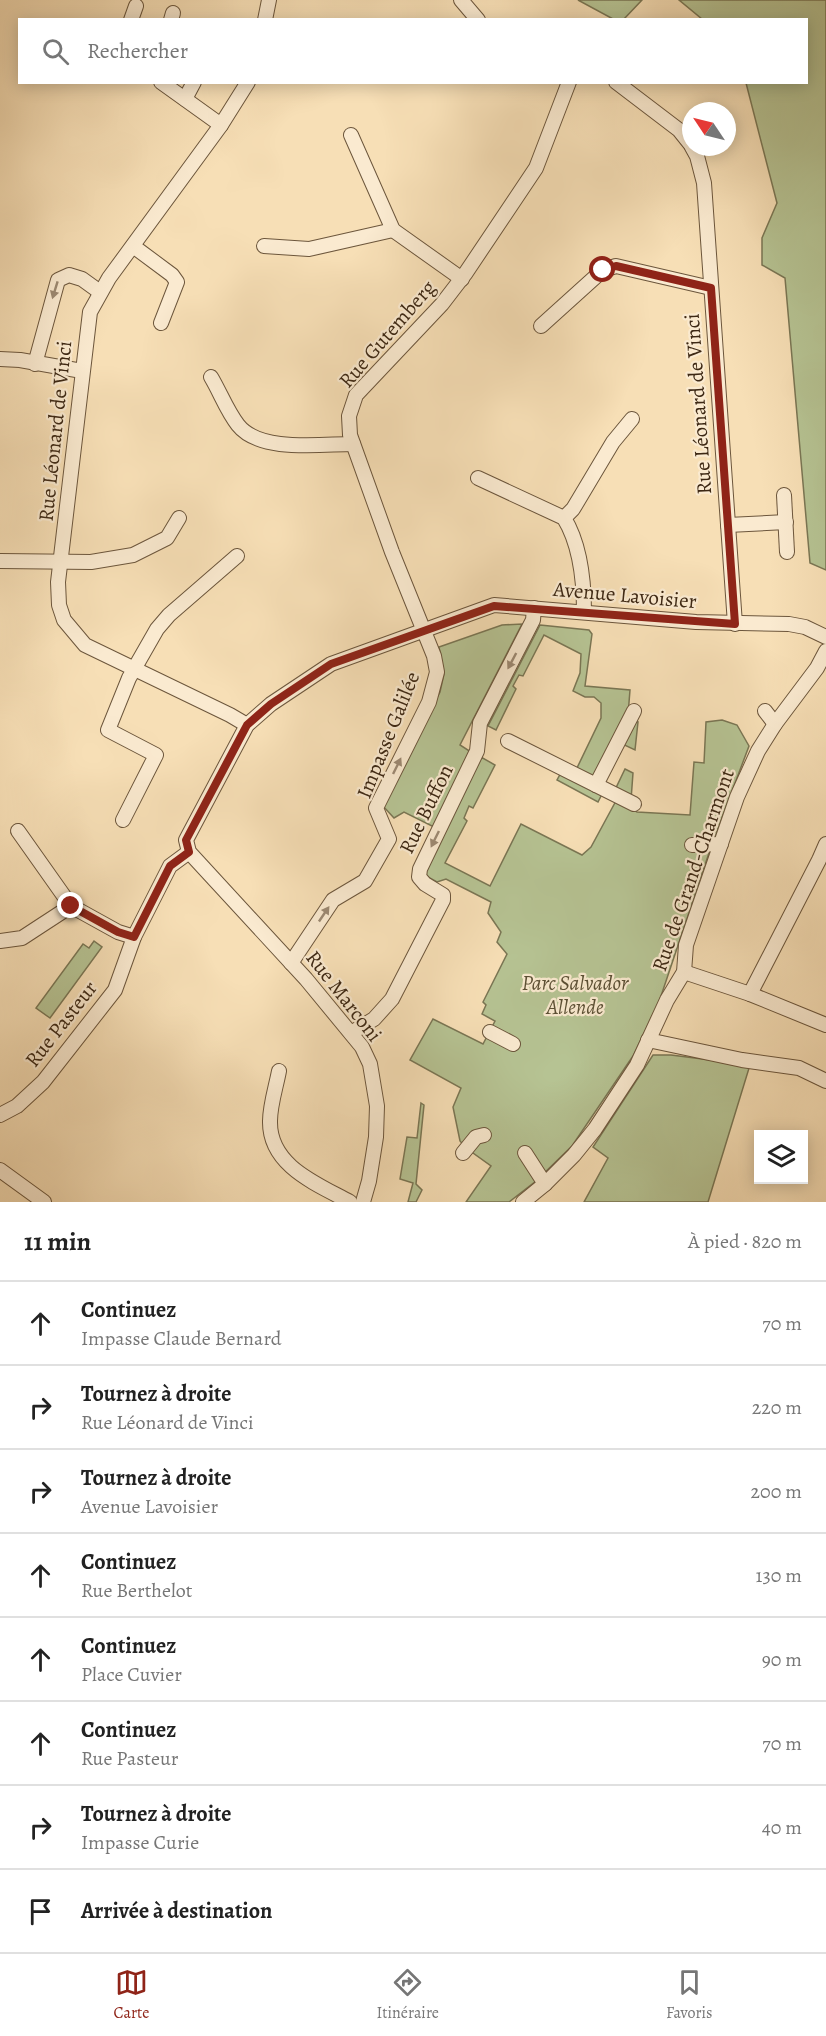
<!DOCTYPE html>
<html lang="fr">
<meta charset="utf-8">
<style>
body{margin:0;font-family:Alegreya,serif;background:#f6f6f6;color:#222}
.controls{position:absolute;right:18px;bottom:18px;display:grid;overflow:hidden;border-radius:0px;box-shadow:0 3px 15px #0003}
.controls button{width:54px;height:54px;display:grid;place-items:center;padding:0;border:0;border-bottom:2px solid #e0e0e0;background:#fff;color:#222;font:30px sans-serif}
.compass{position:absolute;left:682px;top:102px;width:54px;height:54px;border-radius:50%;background:#fff;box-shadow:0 3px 15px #0003;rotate:305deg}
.stop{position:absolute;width:18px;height:18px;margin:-14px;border:4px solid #8f2418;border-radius:50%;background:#fff}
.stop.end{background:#8f2418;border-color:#fff;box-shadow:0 2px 6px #0008}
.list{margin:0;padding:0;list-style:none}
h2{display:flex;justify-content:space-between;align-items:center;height:78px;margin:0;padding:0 24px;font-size:26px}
h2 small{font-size:20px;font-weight:400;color:#767676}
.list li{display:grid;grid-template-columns:39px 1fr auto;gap:18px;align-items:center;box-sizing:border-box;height:84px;padding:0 24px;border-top:2px solid #e0e0e0}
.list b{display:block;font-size:22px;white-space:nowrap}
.list p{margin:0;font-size:20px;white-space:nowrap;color:#767676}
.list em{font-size:20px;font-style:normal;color:#767676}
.icon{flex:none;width:33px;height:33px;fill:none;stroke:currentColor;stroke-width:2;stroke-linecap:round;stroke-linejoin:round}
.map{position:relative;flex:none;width:826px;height:1202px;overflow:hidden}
.search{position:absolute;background:#fff;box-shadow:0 3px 15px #0003;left:18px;right:18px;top:18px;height:66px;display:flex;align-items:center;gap:15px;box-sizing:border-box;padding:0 21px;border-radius:0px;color:#767676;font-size:22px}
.sheet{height:750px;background:#fff}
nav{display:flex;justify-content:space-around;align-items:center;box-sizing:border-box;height:84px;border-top:2px solid #e0e0e0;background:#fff;font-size:16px;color:#767676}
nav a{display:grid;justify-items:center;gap:3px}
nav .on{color:#8f2418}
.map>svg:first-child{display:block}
.green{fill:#b6c393;stroke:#7a7654;stroke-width:1.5}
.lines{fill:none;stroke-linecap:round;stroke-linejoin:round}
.minor-casing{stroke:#6c563c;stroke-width:16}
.minor{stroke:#faead0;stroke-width:14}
.oneway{fill:#9c8972}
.route{stroke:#8f2418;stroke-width:8}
.labels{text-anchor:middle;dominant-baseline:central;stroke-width:4.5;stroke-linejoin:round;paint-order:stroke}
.street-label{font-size:21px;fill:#3d2814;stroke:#faead0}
.park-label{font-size:21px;font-style:italic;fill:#5b4f34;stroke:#faead0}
</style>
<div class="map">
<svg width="826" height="1202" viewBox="0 0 826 1202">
<rect width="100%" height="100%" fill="#f7dfb6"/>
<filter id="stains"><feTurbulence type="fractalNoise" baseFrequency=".00333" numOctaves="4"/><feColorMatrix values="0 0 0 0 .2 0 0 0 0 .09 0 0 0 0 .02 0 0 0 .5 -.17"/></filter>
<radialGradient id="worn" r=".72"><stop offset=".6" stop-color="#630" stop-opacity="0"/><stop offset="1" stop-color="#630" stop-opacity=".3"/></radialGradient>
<!-- green -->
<g class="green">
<path d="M578,0H642L624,19H613Z"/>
<path d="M679,0H826V570L810,563L785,278L762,265V238L777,203L746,83L806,82V20L702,19Z"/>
<path d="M522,624L460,745L471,752L434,827L404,812L394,818L382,805L440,692L444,674L439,647L502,625Z"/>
<path d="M540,625L589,630L592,634L585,686L630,690L628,715L595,780L576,770L601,718V703L594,697H585L573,691L580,673L581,654L544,635L523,676L519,675L513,686L516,689L496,730L488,726Z"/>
<path d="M722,720L737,725L749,746L711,847L659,1002L633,1056L572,1146L536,1181L509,1202H466L491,1166L466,1148L460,1141L453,1107L461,1088L410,1060L433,1019L483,1044L495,1021L482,1014L486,1005L483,1002L507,954L497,942L501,932L488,913L491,902L446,879L437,882L426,876L424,869L481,757L495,765L473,808L469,806L464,818L467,821L445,863L490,886L521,824L582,855L591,847L617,799L637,812L690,815L694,762L704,763L706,722Z"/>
<path d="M631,721L638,722L635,750L620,743Z"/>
<path d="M625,769L633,773L631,800L614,792Z"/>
<path d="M562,771L603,792L598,802L557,780Z"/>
<path d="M94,941L102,947L50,1018L36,1008L83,944L89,948Z"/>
<path d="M653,1055H671L750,1065L708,1202H584L608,1158L593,1147Z"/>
<path d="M421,1103L424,1105L416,1184L422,1190L416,1202H408L413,1183L400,1179L407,1137L417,1138Z"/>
</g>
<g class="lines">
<defs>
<g id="minor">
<path d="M461,0L478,20"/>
<path d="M131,20L136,6"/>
<path d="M171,20L173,13"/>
<path d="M265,20L269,0"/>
<path d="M161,82L221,125"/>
<path d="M616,82L679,130L691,145"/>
<path d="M185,99L194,82"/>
<path d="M351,135L393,230L462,279"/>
<path d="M692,147L697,156L704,183L735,624"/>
<path d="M133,246L172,275L177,282L161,323"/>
<path d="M264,246L309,249L393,230"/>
<path d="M541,326L603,270L616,266L711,288"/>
<path d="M0,359L20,360L82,371"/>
<path d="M35,364L58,280L69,275L82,279L100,292"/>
<path d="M211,377C220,392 227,411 238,425C260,453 321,444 353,444"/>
<path d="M478,478L564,518C580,544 584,582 584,612"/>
<path d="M784,495L787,552"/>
<path d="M564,518L573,509L613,442L632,419"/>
<path d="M728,525L786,522"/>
<path d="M0,561L91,562L133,555L167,538L179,518"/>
<path d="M765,711L775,724"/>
<path d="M247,725L230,715L85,645L64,620L59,605L58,582L90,312L109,278L221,125L248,82"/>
<path d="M508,741L596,785L634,711"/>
<path d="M596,785L634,804"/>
<path d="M123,820L156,755L108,730L129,678L157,629L169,615L237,556"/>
<path d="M18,831L71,906L118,932L134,937"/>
<path d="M692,845L721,844"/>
<path d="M0,941L22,938L71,906"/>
<path d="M291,963L333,900L365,881L389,839L376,808L429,702L437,672L434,656L392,552L350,435L349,416L356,395L442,304L465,274L536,168L569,82"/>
<path d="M684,972L750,994L826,1025"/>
<path d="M750,994L819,860L826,844"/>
<path d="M490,1032L513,1044"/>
<path d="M351,1033L374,1019L392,999L443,900V895L425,884L419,877L420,869L477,751L480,723L533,620L534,608"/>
<path d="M648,1040L742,1060L799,1068L826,1081"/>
<path d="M279,1071C276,1087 270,1105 270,1121C269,1166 317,1184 350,1202"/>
<path d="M0,1115L17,1106L43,1082L115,990L134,937L170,866L189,852"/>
<path d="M463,1153L476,1137L484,1135"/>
<path d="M525,1153L545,1184"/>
<path d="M0,1170L44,1202"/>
<path d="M363,1202L369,1181L376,1137L377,1106L370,1064L362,1047L306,979L189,852L186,840L247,725L271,704L331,664L494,605L696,622L789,624L805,627L826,637"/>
<path d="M523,1202L545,1184L574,1155L595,1129L637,1065L667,1000L684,972L686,945L737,797L758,751L775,724L817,668L826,651"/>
</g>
</defs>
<!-- minor casing -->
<use href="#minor" class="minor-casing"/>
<!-- minor -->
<use href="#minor" class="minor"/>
</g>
<!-- one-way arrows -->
<defs><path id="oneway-solid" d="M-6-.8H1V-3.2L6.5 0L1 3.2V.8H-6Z" transform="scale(1.5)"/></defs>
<g class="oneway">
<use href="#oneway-solid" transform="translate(55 290) rotate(107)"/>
<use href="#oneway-solid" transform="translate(512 661) rotate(118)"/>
<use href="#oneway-solid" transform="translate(397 766) rotate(-64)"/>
<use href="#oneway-solid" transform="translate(435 839) rotate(116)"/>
<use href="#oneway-solid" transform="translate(324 914) rotate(-56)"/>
</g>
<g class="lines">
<!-- route -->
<path class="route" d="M71,906L118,932L134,937L170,866L189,852L186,840L247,725L271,704L331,664L494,606L735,624L711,288L616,266L603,270"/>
</g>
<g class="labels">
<!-- street labels -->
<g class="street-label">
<text transform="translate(387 334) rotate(-49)">Rue Gutemberg</text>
<text transform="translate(698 404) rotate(-94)">Rue Léonard de Vinci</text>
<text transform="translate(55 431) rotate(-84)">Rue Léonard de Vinci</text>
<text transform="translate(625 595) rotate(5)">Avenue Lavoisier</text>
<text transform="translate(388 735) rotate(-68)">Impasse Galilée</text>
<text transform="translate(426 809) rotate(-64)">Rue Buffon</text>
<text transform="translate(693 870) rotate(-71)">Rue de Grand-Charmont</text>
<text transform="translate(344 996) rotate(52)">Rue Marconi</text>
<text transform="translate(61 1024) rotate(-52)">Rue Pasteur</text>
</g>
<!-- park labels -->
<g class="park-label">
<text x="575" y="983">Parc Salvador<tspan x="575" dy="24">Allende</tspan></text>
</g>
</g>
<rect width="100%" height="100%" filter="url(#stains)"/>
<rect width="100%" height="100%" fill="url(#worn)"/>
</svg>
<div class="controls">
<button><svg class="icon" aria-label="layers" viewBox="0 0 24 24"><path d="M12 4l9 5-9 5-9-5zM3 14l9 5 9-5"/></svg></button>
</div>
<svg class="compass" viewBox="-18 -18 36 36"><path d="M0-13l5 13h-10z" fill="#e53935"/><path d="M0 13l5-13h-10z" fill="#767676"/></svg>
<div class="stop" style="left:603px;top:270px"></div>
<div class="stop end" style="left:71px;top:906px"></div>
<div class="search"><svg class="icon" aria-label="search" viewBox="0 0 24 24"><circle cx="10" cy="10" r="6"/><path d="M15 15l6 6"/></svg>Rechercher</div>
</div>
<section class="sheet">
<h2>11 min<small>À pied · 820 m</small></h2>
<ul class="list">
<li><svg class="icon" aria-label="ahead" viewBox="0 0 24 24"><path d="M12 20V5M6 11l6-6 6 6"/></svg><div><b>Continuez</b><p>Impasse Claude Bernard</p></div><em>70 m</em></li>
<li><svg class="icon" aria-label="right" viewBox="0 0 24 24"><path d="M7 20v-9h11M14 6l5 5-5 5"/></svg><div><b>Tournez à droite</b><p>Rue Léonard de Vinci</p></div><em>220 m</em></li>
<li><svg class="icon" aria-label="right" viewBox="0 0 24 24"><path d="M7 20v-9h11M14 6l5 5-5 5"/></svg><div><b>Tournez à droite</b><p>Avenue Lavoisier</p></div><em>200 m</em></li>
<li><svg class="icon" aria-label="ahead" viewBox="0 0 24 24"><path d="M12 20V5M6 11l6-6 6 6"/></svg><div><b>Continuez</b><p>Rue Berthelot</p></div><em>130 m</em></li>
<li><svg class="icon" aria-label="ahead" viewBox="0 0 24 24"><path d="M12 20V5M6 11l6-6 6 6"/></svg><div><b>Continuez</b><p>Place Cuvier</p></div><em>90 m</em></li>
<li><svg class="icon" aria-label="ahead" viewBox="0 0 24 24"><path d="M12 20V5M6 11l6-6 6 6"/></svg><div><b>Continuez</b><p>Rue Pasteur</p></div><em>70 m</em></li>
<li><svg class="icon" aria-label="right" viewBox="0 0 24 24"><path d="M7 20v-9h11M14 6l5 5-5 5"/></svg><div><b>Tournez à droite</b><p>Impasse Curie</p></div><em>40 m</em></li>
<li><svg class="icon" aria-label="arrive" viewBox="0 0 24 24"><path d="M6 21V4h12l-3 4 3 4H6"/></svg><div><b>Arrivée à destination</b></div></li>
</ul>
</section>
<nav>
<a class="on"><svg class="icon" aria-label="map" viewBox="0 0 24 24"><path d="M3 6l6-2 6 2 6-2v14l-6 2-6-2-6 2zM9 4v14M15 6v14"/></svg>Carte</a>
<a><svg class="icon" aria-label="directions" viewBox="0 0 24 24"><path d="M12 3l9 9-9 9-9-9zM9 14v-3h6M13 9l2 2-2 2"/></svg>Itinéraire</a>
<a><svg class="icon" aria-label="saved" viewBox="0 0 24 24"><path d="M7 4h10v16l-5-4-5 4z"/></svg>Favoris</a>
</nav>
